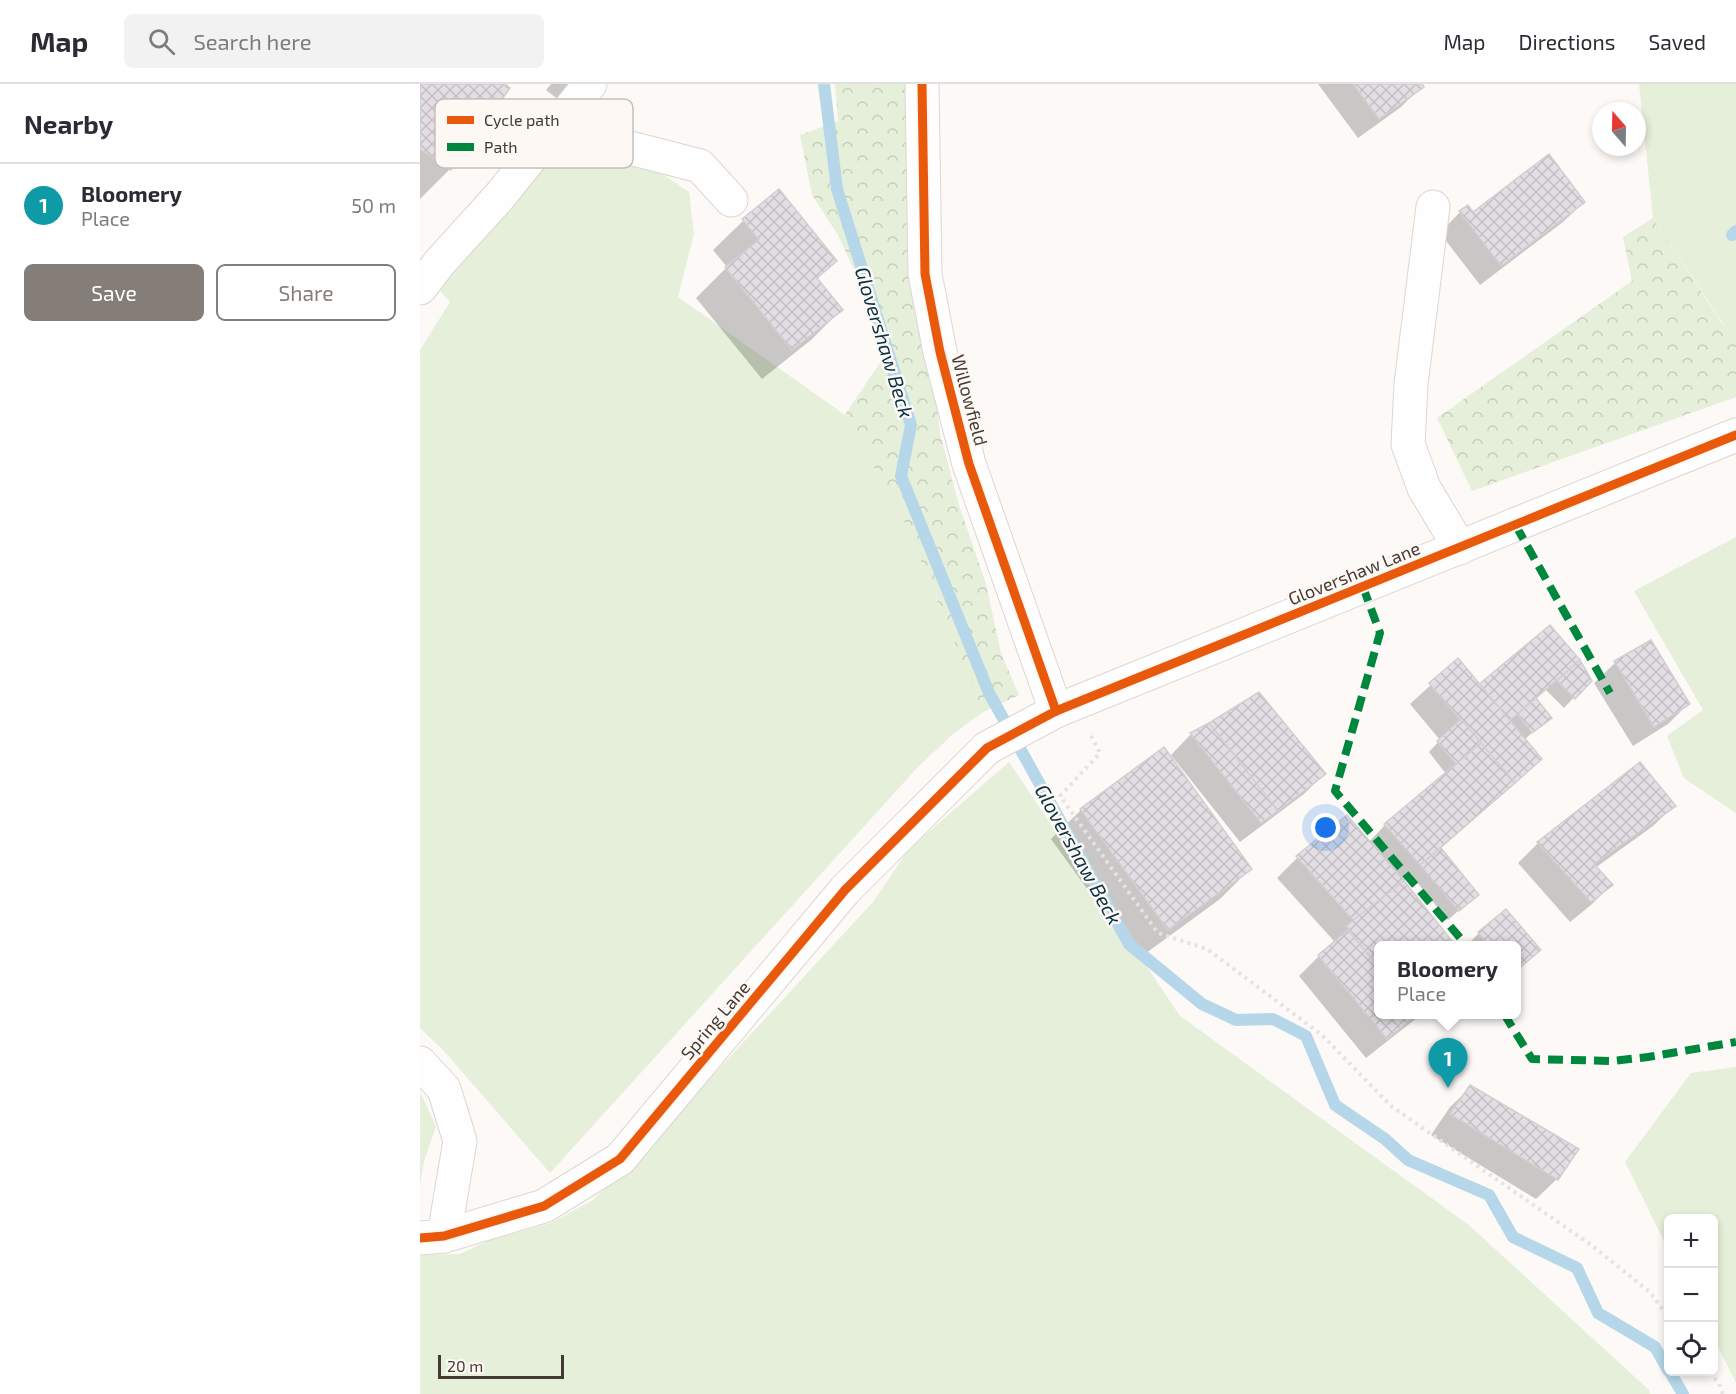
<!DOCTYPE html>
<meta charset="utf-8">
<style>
body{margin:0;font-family:"Exo 2",sans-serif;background:#f2f2f3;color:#2b2b33}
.controls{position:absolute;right:18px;bottom:18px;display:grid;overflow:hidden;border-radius:9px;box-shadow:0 3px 9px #0003}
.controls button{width:54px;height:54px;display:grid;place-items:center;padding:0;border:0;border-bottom:2px solid #e1e1e2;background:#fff;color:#2b2b33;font:30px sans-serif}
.compass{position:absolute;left:1172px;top:18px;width:54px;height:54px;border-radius:50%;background:#fff;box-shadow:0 3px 9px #0003;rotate:340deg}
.scale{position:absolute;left:18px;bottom:15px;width:126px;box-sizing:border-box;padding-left:6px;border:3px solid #453a33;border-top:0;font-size:16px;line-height:21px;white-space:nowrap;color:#453a33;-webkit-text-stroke:4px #fef8f5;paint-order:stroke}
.you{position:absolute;left:906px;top:744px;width:21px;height:21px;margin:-15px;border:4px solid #fff;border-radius:50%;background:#1a73e8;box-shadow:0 0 0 9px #1a73e833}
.badge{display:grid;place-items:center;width:39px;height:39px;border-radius:50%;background:#857d78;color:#fff;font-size:20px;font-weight:700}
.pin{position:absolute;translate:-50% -50px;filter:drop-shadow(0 2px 3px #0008)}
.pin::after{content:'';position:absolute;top:32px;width:21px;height:18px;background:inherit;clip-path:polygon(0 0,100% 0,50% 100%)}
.popup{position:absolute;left:954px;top:857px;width:147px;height:78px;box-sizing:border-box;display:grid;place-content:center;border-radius:9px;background:#fff;filter:drop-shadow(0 2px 4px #0005);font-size:20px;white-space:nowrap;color:#7c7c81}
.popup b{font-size:22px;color:#2b2b33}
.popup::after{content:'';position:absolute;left:50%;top:100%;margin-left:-12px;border:12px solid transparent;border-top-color:#fff}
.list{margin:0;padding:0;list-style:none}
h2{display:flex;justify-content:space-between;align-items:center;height:78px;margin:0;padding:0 24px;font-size:26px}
h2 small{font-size:20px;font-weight:400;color:#7c7c81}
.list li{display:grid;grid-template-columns:39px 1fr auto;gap:18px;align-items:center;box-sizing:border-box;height:84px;padding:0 24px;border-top:2px solid #e1e1e2}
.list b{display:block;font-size:22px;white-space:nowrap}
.list p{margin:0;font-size:20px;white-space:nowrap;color:#7c7c81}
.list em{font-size:20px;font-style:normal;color:#7c7c81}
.actions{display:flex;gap:12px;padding:18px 24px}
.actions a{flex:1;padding:14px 0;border:2px solid #857d78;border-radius:9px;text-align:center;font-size:21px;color:#857d78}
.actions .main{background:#857d78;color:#fff}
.icon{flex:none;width:33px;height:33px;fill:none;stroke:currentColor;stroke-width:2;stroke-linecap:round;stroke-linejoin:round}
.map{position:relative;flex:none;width:1316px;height:1310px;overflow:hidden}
header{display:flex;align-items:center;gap:36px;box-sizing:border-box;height:84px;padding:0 30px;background:#fff;border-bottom:2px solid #e1e1e2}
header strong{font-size:28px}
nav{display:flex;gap:33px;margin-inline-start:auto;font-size:21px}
.search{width:420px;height:54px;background:#f2f2f3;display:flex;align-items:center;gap:15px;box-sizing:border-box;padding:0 21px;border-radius:9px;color:#7c7c81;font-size:22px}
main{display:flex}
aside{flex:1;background:#fff}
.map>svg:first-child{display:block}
.green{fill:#e5efd9}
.forest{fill:url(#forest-crowns)}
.shadow{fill:#0003}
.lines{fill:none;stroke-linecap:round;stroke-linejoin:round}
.stream{stroke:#b6d7ea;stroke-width:12}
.building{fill:url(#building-cross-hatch);stroke:#d2cfd3;stroke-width:1.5}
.minor-casing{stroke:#ddd6d2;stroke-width:35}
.path{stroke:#e4e3e3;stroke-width:4;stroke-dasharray:3 4.5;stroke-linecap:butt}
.minor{stroke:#fffefe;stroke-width:33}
.quiet{stroke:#00873e;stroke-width:8;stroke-dasharray:15 8;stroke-linecap:butt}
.cycleway-casing{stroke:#fef8f5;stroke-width:13}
.cycleway{stroke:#e8590c;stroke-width:9}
.labels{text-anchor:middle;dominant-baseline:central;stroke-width:5;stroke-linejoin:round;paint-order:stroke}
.street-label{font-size:18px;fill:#453a33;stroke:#fef8f5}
.water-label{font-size:20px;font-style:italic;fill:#073145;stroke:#fef8f5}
.key{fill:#fef8f5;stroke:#c6bfbb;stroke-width:1.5}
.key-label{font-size:16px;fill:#453a33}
</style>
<header>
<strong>Map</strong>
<div class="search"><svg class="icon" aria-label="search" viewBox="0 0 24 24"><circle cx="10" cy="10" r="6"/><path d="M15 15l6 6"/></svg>Search here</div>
<nav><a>Map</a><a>Directions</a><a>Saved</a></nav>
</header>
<main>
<aside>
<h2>Nearby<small></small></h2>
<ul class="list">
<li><span class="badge" style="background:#0f9aa8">1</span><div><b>Bloomery</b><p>Place</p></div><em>50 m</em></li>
</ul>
<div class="actions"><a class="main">Save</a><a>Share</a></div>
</aside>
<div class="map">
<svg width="1316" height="1310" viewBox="0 0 1316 1310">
<defs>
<pattern id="forest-crowns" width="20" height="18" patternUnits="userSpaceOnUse" patternTransform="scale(1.5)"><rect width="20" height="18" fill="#e5efd9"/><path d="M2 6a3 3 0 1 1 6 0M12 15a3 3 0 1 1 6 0" fill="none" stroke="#c6cebb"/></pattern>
<pattern id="building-cross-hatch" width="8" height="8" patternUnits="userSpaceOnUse" patternTransform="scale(1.5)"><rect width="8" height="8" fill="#e2dee3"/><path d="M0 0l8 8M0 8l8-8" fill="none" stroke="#c3bfc3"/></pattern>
</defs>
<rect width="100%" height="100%" fill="#fcf9f7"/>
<!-- green -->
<g class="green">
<path d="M1219,0H1316V241L1305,242L1233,134Z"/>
<path d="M136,68L232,83L269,108L274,150L258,213L425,331L486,441L563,628L533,650L496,685L130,1089L24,967L0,944V266L30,218L16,202Z"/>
<path d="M1316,453V729L1264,694L1247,652L1283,626L1214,507Z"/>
<path d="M589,678L760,932L1050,1142L1229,1306L1230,1310H0V1171L40,1170L70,1156L131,1139L173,1116L211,1080L453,818L488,766Z"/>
<path d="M1316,983V1299L1294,1255V1134H1248V1165L1205,1078L1271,989Z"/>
<path d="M0,1008L16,1042L4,1077L0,1102Z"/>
</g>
<!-- forest -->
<g class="forest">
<path d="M415,0H488L520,350L539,421L566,500L581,569L599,611L563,628L486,441L425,331L463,274L441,201L418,151L392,111L380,51L418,37Z"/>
<path d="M1233,134L1304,242L1316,241V313L1052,407L1017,334L1212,197L1203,153Z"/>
</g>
<!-- shadow -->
<g class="shadow">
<path d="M0,0H82L88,4L30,85L0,115Z"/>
<path d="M131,0H155L139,16L126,6Z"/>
<path d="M898,0H1000L1002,2L981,23L938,54Z"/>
<path d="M359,108L415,177L396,196L421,226L391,256L342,295L276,214L307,183L293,166L323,137Z"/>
<path d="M1164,118L1143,138L1060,201L1020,149L1040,128L1053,130Z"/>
<path d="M1231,558L1268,620L1248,640L1213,662L1174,599L1195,579Z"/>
<path d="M1037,577L1058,603L1159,577L1170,596L1144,624L1126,606L1116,615L1130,633L1104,656L1100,695L1020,765L1057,810L1028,836L990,790L983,797L959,862V930H1002L946,974L879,892L914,857L857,794L877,774L927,733L949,758L965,741L1026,690L1009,668L1020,656L990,620Z"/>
<path d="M771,650L904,690L884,710L820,758L751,671Z"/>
<path d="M1254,722L1233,742L1175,784L1191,801L1171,821L1150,838L1098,779L1118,759Z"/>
<path d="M661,726L830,785L800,815L718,875L631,755Z"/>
<path d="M1059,849L1119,866L1097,886V862H1051L1049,859Z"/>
<path d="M1051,1003L1157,1066L1137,1095L1116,1115L1011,1051L1030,1023Z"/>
</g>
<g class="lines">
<!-- stream -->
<g class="stream">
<path d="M404,0L417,105L491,341L481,392L569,609L709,860L782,920L816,936L853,935L886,952L915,1021L965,1055L988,1076L1069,1111L1093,1153L1157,1184L1178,1229L1235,1263L1248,1286"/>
<path d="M1312,151L1316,147"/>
<path d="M1250,1288L1263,1310"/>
</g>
</g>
<!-- building -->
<g class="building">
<path d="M2,0H85L90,4L31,86L0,65V3Z"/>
<path d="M933,0H1002L1004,3L959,35Z"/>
<path d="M1129,70L1165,118L1081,182L1039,127L1048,121L1053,128Z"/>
<path d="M359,105L417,177L397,194L423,226L372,266L305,183L339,156L322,135Z"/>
<path d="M1130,541L1160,576L1089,637L1058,601Z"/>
<path d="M1231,556L1270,620L1234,643L1194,577Z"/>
<path d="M1038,574L1122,675L1095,699L1009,599Z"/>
<path d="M1160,576L1172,597L1155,615L1137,597Z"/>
<path d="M839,608L906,690L858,727L789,639Z"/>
<path d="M1116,614L1132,634L1112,649L1098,630Z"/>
<path d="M1041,635L1061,659L1036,680L1017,657Z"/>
<path d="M789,639L858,727L841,739L770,649Z"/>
<path d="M1061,659L1095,699L1000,781L964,740Z"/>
<path d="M744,663L832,785L748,846L660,725Z"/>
<path d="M1220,678L1256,722L1174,780L1193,801L1171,818L1117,758Z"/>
<path d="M927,731L984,797L934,837L876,772Z"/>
<path d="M1021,764L1059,811L1039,827L1000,781Z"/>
<path d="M984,797L1036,862H959V884L926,842Z"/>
<path d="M1086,825L1121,866L1097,886V862H1069L1058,848Z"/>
<path d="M928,846L959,884V930H997L967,955L898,871Z"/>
<path d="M1050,1001L1159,1065L1138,1096L1030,1030Z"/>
</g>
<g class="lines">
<defs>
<g id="minor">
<path d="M502,0L505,190L520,268L549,380L636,627"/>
<path d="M133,46L147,57L214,65L280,82L311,116"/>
<path d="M1013,123L991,300L988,360L1004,404L1040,464"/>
<path d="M0,204L20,178L79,113L170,0"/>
<path d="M0,979L24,1005L40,1057L24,1152"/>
<path d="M0,1154L24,1152L124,1122L200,1075L425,806L567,664L636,627L1316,351"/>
</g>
</defs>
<!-- minor casing -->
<use href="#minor" class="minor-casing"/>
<!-- path -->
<g class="path">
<path d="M671,652L680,669L640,712L738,849L787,865L902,951L971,1022L1171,1161L1230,1208L1248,1233"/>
<path d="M1290,1288L1299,1300L1303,1310"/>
</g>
<!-- minor -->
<use href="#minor" class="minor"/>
<!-- quiet -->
<g class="quiet">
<path d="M1096,442L1190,609"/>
<path d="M943,503L960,549L915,707L1047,862"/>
<path d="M1084,930L1112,975L1192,977L1228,973L1316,958"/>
</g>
<defs>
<g id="cycleway">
<path d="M502,0L505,190L520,268L549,380L636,627"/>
<path d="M0,1154L24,1152L124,1122L200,1075L425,806L567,664L636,627L1316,351"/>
</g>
</defs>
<!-- cycleway casing -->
<use href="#cycleway" class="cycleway-casing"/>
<!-- cycleway -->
<use href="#cycleway" class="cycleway"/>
</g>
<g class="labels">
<!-- street labels -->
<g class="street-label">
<text transform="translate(550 316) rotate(75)">Willowfield</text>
<text transform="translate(934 489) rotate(-22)">Glovershaw Lane</text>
<text transform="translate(295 936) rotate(-50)">Spring Lane</text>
</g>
<!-- water labels -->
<g class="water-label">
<text transform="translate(465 258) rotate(73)">Glovershaw Beck</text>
<text transform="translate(659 770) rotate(61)">Glovershaw Beck</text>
</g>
</g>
<!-- legend -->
<rect x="15" y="15" width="198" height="69" rx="9" class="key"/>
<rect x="27" y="32" width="27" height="8" fill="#e8590c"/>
<rect x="27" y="59" width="27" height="8" fill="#00873e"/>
<g class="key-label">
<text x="64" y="42">Cycle path</text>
<text x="64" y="69">Path</text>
</g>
</svg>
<div class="controls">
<button>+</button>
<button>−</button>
<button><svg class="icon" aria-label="locate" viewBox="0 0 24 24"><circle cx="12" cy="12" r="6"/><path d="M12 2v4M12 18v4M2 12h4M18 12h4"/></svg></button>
</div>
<svg class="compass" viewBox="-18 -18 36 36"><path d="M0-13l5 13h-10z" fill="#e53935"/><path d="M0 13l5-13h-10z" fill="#7c7c81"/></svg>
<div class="scale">20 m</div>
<div class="you"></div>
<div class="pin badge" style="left:1028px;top:1004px;background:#0f9aa8">1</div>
<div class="popup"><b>Bloomery</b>Place</div>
</div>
</main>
